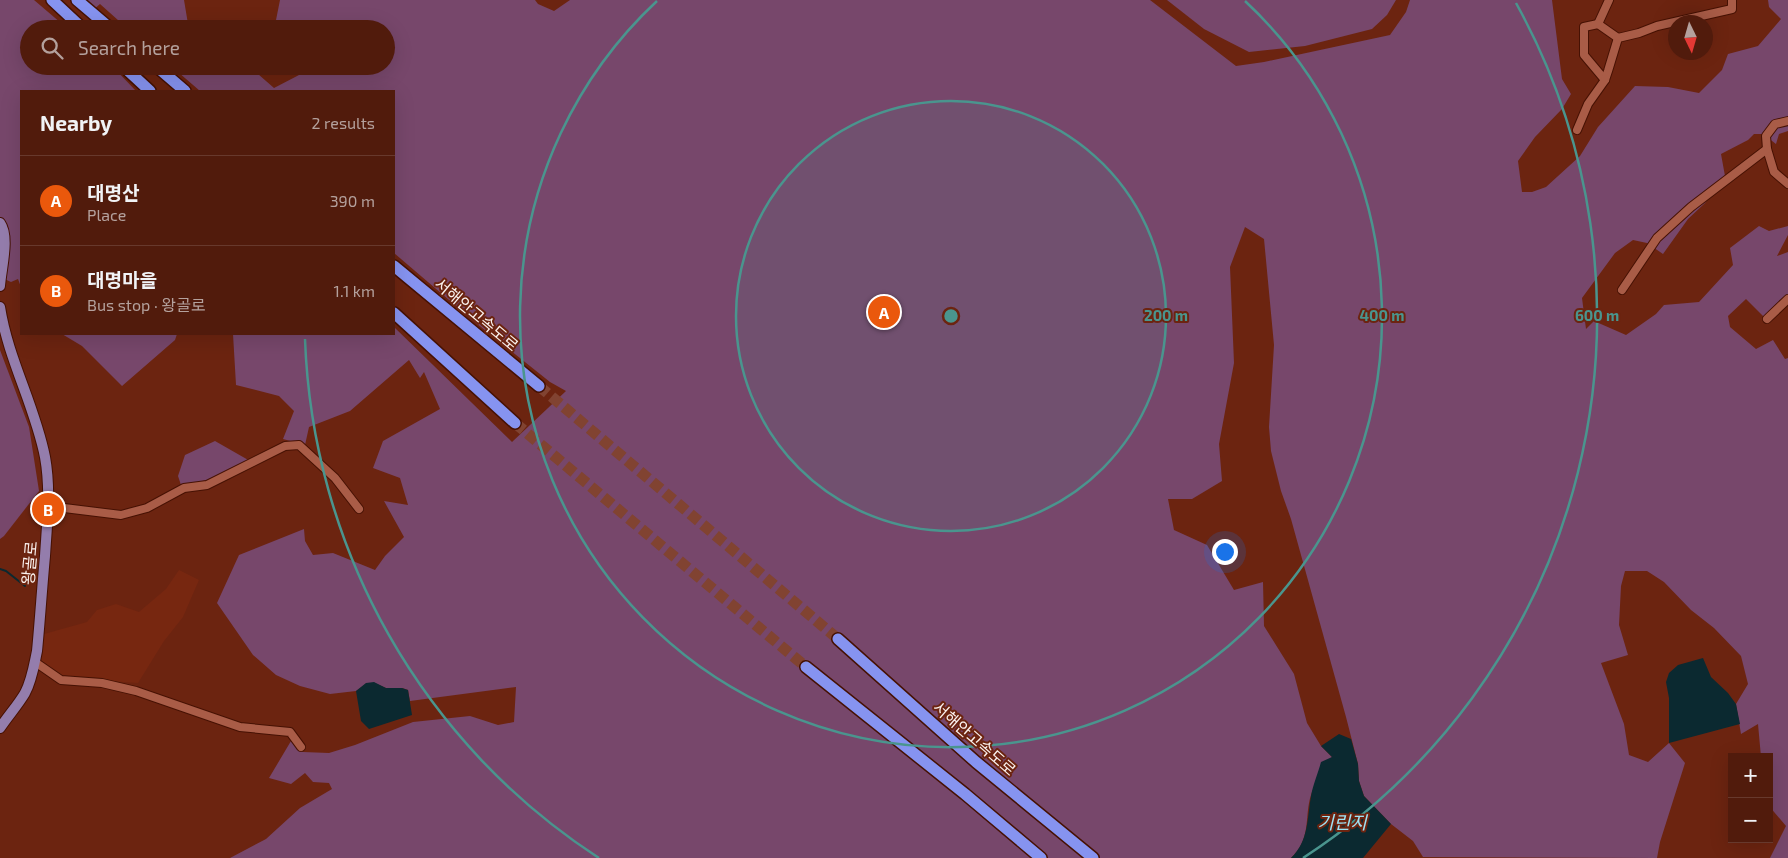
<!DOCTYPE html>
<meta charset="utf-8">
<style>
body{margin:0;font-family:"Exo 2","Noto Sans KR",sans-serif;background:#5b281a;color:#f1f3f6}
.controls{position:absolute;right:15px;bottom:15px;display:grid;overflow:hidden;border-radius:0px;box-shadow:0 5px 20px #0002}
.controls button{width:45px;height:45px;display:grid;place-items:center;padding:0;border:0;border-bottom:1px solid #67392d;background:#511b0c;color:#f1f3f6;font:25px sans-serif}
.compass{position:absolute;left:1668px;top:15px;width:45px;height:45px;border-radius:50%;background:#511b0c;box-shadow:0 5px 20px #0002;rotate:175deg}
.you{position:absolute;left:1224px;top:551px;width:18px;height:18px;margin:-12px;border:4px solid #fff;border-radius:50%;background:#1a73e8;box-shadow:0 0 0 8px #1a73e833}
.badge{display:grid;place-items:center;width:32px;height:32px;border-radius:50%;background:#ea580c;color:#fff;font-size:16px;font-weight:700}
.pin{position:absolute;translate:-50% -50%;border:2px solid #fff;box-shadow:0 1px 5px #0006}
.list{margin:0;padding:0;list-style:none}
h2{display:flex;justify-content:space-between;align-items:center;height:65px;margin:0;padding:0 20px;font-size:21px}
h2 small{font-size:16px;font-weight:400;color:#b4a19d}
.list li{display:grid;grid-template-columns:32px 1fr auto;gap:15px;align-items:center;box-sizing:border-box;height:90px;padding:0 20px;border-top:1px solid #67392d}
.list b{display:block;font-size:19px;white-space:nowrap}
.list p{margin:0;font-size:16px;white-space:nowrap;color:#b4a19d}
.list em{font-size:16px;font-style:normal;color:#b4a19d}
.icon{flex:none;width:28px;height:28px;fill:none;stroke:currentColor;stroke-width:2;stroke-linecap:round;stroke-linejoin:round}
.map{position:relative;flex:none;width:1788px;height:858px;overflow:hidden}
.search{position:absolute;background:#511b0c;box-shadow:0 5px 20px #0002;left:20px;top:20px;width:375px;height:55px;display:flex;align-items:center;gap:12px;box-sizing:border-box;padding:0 18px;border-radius:28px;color:#b4a19d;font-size:19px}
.panel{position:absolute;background:#511b0c;box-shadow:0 5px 20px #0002;left:20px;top:90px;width:375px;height:245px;border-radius:0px}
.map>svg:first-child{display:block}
.built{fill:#772710}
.green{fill:#77476b}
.water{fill:#0b2930}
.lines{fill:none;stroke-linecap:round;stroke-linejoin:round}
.stream{stroke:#0b2930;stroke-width:2}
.highway-tunnel{stroke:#814331;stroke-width:11;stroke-dasharray:11 5.5;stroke-linecap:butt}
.minor-casing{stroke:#461103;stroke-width:10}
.major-casing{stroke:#461103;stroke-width:12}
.highway-casing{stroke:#461103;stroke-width:14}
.minor{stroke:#a95c47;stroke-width:8}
.major{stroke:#947dac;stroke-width:10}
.highway{stroke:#8693f0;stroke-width:11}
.ring{fill:none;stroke:#4a958e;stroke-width:2.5}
.labels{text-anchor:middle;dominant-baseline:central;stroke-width:4;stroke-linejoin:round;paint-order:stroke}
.street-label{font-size:16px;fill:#fbf2ef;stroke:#6c2410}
.water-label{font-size:18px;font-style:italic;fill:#9fe4f6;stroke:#6c2410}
.centre{fill:#4a958e;stroke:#6c2410;stroke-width:2.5}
.ring-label{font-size:15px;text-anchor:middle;font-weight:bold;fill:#4a958e;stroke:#6c2410;stroke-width:4;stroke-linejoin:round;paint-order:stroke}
</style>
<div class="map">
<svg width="1788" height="858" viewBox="0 0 1788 858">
<rect width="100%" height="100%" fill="#6c2410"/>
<!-- built -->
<path class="built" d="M179,570L199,580L183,617L164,641L138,683L63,678L38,670L44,634L87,622L97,610L116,604L139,612L166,589Z"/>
<!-- green -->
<g class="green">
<path d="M0,0H34L68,29H29V66H112L136,91H21V287L18,279L11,282L0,277Z"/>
<path d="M81,0H184L188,24L192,29H128L100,4L93,10Z"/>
<path d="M280,0H535L538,4L554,11L570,0H1150L1236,66L1264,62L1390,35L1406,12L1410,0H1552L1562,79L1571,94L1562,109L1535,137L1518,161L1522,192H1532L1546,187L1580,156L1598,127L1635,86L1668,87L1699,93L1722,70L1728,54L1758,46L1781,19L1769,7L1768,0H1788V131L1779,134L1776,144L1763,134H1754L1748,140L1721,154L1725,176L1705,203L1688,219L1663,254L1647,243L1633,240L1615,253L1582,298L1586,329L1594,321L1626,335L1656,314L1664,305L1699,302L1733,265L1730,248L1759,226L1769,231L1788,226V235L1777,256L1788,252V304L1768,321L1746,299L1728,316L1730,327L1756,349L1773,340L1785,359L1788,358V858H1770L1786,826L1769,806V757H1761L1758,724L1741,734L1736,704L1748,684L1741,656L1714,628L1691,610L1664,582L1647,571H1625L1621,586L1619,625L1628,655L1601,663L1624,724L1629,755L1648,762L1669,743L1685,763L1660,842L1657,858L1423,857L1413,841L1391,824L1364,796L1359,781L1358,764L1346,717L1291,519L1281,491L1271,451L1269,427L1274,345L1264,239L1245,227L1230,267L1234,363L1219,444L1222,481L1192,499H1168L1174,530L1207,545L1234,590L1263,582L1264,626L1294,674L1307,723L1321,746L1332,757C1325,769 1315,782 1311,795C1304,817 1312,838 1291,858H230L266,839L300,808L332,789L329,783L313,782L305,773L291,784L269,778L291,741L303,752L329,753L355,745L413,722L470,716L498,725L514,722L516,687L410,701L408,690L402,688H386L374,683H367L356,691L330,694L300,686L276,675L253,655L217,603L239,555L304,529L305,541L313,555L333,553L375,570L385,556L404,537L384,501L408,505L400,478L373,468L383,441L440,409L424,372L420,378L409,360L350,411L309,427L305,445L283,439L294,411L279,396L236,385L233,334H394V327L512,442L566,391L550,382L476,323L394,253V91H200L171,66H249L274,88L299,75L298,66H386V29H278L275,25Z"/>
<path d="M1167,0H1396L1387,15L1372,29L1305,46L1249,52L1204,29Z"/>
<path d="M62,334H177L175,340L122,386L82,346Z"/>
<path d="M0,350L29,427L39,491L4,536L0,539Z"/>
<path d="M215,441L250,461L213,479L181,485L178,476L185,455Z"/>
</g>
<!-- water -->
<g class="water">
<path d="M1703,658L1711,677L1728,693L1736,704L1740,724L1669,743V698L1666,682L1669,673L1678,665Z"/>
<path d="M374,682L386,688H402L408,690L412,715L369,729L361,721L356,691L366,683Z"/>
<path d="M1339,734L1351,739L1358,764L1359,781L1364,796L1391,824L1363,858H1291C1309,841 1307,818 1311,796C1313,785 1318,773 1321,762L1332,757L1321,746Z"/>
</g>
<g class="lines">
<!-- stream -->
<path class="stream" d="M0,569L6,571L25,586"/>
<!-- highway-tunnel -->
<g class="highway-tunnel">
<path d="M539,386L838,639"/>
<path d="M515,423L806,667"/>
</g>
<defs>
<g id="minor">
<path d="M1609,0L1598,24L1618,38"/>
<path d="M1598,24L1584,27V55L1605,80"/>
<path d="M1788,121L1775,124L1766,136L1767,149L1774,172L1788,184"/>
<path d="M1577,130L1588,104L1605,80L1608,71L1618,38L1639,33L1657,26L1732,9V0"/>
<path d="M1622,290L1657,238L1691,207L1767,149"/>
<path d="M1767,319L1788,299"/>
<path d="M48,506L121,515L147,508L184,488L207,485L285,446L299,445L335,478L359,509"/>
<path d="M35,662L61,680L102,683L136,691L240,727L290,732L301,747"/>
</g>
<g id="major">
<path d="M0,223C10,237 1,269 0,286"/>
<path d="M0,307C8,359 35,406 45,457C51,490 47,523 45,556C42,588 40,620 37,651C34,665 32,680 25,693C18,705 8,716 0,728"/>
</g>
<g id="highway">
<path d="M52,0L83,29"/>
<path d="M77,0L111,29"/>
<path d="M123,66L150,91"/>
<path d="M156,66L185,91"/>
<path d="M394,266L539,386"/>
<path d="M394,313L515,423"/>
<path d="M838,639L976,762L1093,858"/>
<path d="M806,667L965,794L1041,858"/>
</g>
</defs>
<!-- minor casing -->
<use href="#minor" class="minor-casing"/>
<!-- major casing -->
<use href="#major" class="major-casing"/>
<!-- highway casing -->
<use href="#highway" class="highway-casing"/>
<!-- minor -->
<use href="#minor" class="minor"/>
<!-- major -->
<use href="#major" class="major"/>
<!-- highway -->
<use href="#highway" class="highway"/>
</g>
<!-- distance rings -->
<circle cx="951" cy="316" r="215" fill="#4a958e" fill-opacity=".12"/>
<g class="ring">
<circle cx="951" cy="316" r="215"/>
<path d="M1245 1A431 431 0 1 1 657 1"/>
<path d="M599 858A646 646 0 0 1 305 339M1516 3A646 646 0 0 1 1303 858"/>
</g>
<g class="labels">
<!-- street labels -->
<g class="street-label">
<text transform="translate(477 314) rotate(40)">서해안고속도로</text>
<text transform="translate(29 563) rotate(-85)">왕골로</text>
<text transform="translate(975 738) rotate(41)">서해안고속도로</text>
</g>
<!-- water labels -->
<g class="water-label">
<text x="1342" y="822">기린지</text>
</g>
</g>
<circle cx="951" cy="316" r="8" class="centre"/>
<g class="ring-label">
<text x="1166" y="321">200 m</text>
<text x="1382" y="321">400 m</text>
<text x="1597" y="321">600 m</text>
</g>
</svg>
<div class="controls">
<button>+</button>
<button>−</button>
</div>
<svg class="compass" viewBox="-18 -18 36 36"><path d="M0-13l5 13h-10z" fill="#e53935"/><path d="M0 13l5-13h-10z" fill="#b4a19d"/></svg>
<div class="you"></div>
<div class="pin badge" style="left:884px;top:312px">A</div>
<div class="pin badge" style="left:48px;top:509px">B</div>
<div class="search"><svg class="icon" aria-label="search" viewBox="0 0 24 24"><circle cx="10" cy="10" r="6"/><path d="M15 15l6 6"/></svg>Search here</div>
<section class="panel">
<h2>Nearby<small>2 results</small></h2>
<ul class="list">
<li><span class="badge">A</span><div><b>대명산</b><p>Place</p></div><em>390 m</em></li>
<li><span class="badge">B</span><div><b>대명마을</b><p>Bus stop · 왕골로</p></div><em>1.1 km</em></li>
</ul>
</section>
</div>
